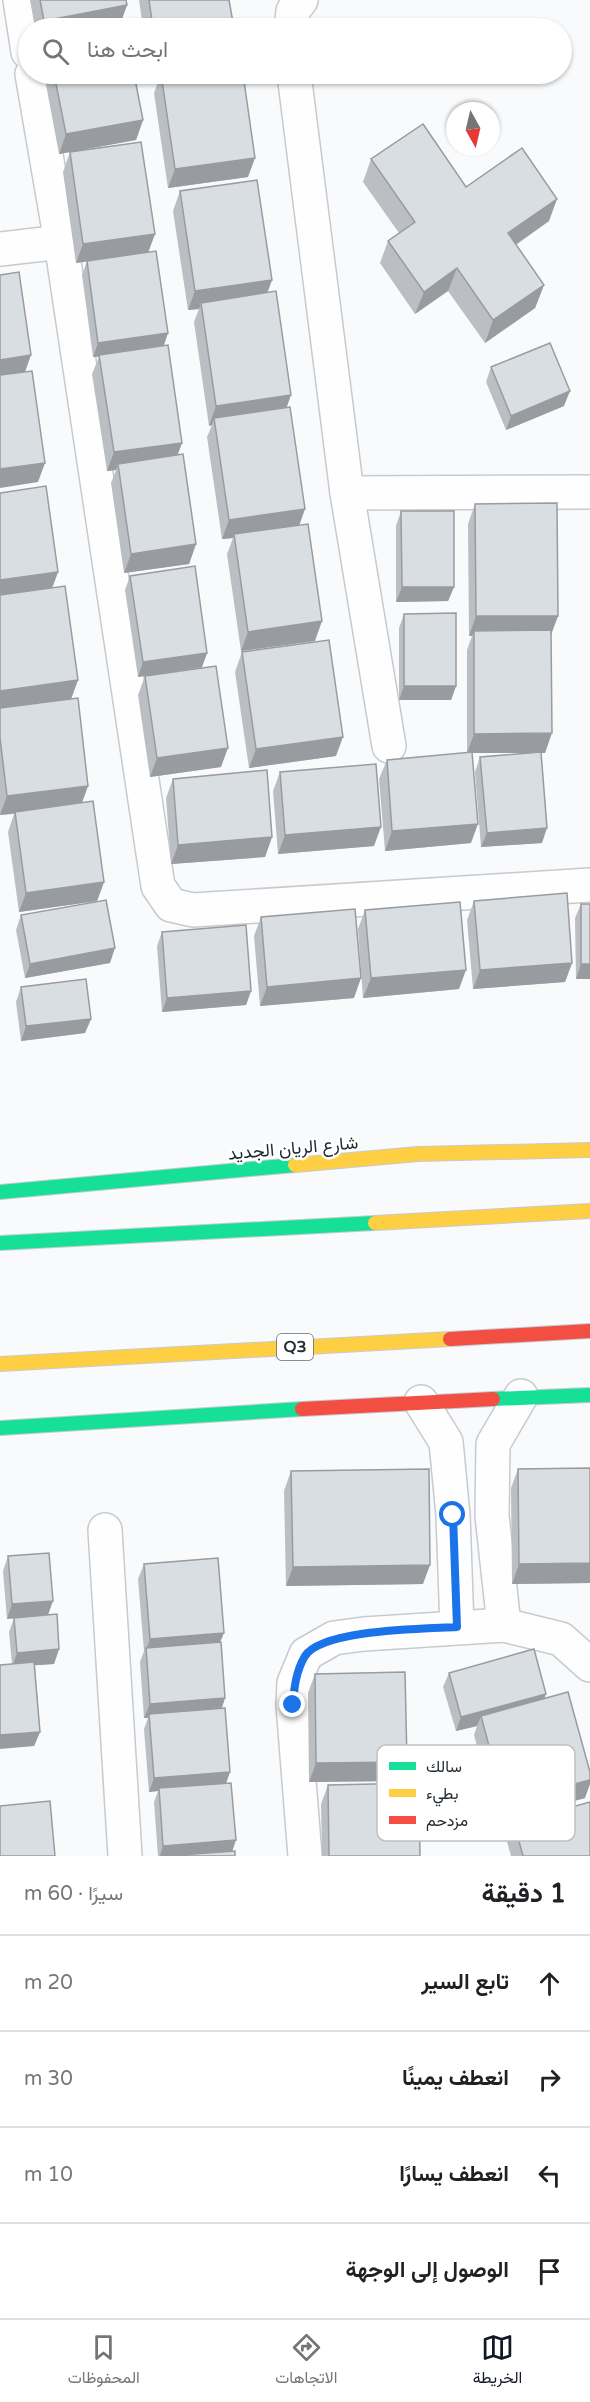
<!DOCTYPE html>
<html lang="ar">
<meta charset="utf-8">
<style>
body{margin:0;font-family:"Varela Round",Vazirmatn,sans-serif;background:#f2f2f2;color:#202124;direction:rtl}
.compass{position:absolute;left:446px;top:102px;width:54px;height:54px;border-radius:50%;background:#fff;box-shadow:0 2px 4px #0004;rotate:172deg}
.stop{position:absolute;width:18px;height:18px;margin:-14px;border:4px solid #1a73e8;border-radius:50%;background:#fff}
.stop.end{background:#1a73e8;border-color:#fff;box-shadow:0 2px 6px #0008}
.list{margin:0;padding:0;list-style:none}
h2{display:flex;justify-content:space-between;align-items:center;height:78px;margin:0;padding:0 24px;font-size:26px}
h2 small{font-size:20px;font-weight:400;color:#757577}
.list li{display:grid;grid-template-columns:39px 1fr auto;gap:18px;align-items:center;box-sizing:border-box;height:96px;padding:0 24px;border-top:2px solid #e0e0e0}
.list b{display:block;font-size:22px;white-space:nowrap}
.list em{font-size:20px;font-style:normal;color:#757577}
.icon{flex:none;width:33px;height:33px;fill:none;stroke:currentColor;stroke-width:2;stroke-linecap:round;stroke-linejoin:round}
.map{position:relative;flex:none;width:590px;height:1856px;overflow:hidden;direction:ltr}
.search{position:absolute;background:#fff;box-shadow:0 2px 4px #0004;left:18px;right:18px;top:18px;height:66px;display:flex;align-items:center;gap:15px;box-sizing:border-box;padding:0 21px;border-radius:33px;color:#757577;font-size:22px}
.sheet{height:462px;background:#fff}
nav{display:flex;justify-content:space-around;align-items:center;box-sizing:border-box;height:84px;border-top:2px solid #e0e0e0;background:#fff;font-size:16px;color:#757577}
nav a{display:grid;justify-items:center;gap:3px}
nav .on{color:#111827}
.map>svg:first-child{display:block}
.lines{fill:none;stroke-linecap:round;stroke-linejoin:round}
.street-casing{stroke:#c6cbcf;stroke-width:36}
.fast-casing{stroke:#c6cbcf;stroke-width:16}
.slow-casing{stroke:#c6cbcf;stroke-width:16}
.jam-casing{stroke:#c6cbcf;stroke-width:16}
.street{stroke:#fefeff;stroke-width:33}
.fast{stroke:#16e098;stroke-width:14}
.slow{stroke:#ffcf43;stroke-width:14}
.jam{stroke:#f24e42;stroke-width:14}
.wall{fill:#bbbfc3}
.shaded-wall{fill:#989b9f}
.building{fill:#d9dee3;stroke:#989b9f;stroke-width:1.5}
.route{stroke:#1a73e8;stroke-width:8}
.labels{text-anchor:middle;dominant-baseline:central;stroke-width:5;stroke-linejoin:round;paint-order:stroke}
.shield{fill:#fff;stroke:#656b70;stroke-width:1.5}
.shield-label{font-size:16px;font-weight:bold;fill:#232c33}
.street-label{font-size:18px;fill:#232c33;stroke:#fff}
.key{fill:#fff;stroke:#bdc0c2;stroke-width:1.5}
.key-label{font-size:16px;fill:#232c33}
</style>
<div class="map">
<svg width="590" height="1856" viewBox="0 0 590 1856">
<rect width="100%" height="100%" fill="#f8fafc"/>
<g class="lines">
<defs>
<g id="street">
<path d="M20,0L28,52"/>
<path d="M291,28L293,11L301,0"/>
<path d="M32,74L61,242L158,886L171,905L193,910L590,885"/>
<path d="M294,74L347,493L389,746"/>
<path d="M0,249L61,242"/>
<path d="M347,493L590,492"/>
<path d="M421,1402L446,1442L453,1515L457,1627"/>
<path d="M105,1530L125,1856"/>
<path d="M504,1625L492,1516L493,1444L521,1396"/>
<path d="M305,1856L293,1705L294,1683L306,1654L334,1638L364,1634L504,1625L561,1639L590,1665"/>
</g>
<g id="fast">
<path d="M0,1192L295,1165"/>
<path d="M0,1243L375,1223"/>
<path d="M493,1399L590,1395"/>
<path d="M0,1428L302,1409"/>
</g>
<g id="slow">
<path d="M295,1165L418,1154L590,1150"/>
<path d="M375,1223L590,1211"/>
<path d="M0,1364L450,1339"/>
</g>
<g id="jam">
<path d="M450,1339L590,1331"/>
<path d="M302,1409L493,1399"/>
</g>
</defs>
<!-- street casing -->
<use href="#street" class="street-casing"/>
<!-- fast casing -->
<use href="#fast" class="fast-casing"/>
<!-- slow casing -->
<use href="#slow" class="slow-casing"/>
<!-- jam casing -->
<use href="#jam" class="jam-casing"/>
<!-- street -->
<use href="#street" class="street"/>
<!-- fast -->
<use href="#fast" class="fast"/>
<!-- slow -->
<use href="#slow" class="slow"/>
<!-- jam -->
<use href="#jam" class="jam"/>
</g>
<!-- wall -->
<g class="wall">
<path d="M30,0H126L127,5L121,21L125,28H35Z"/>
<path d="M139,0H229L234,28H143Z"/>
<path d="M44,74H134L143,120L136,140L59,154Z"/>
<path d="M150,74H243L248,177L168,188L154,93L161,74L150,75Z"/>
<path d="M70,152L148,252L168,333L163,346L182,443L177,455L196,544L189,564L124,573L111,483L116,470L107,471L92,374L99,357H93L82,275L87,261L76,263L63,172Z"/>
<path d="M371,159L466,187L549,221L516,245L544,285L535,308L485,343L448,291L415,314L380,263L388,241L399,233L363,182Z"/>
<path d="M180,191L272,280L267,293L291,395L286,407L299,525L315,641L241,651L227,554L233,538L222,539L207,437L212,425L209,426L194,322L199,309L188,310L173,211Z"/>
<path d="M491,367L564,406L506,430L486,382Z"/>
<path d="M0,493L58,572L52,588L78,680L71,699L88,786L82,803L104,882L97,901L19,912L8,832L14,814L0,815Z"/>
<path d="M475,504L558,616L551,633L545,753H541L542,843L481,847L475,772L480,757L528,753H472L471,843L385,851L379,779L387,760L467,753V650L472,636H469L468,524Z"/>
<path d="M401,511L454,587L448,601L396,602V526Z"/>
<path d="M130,576L207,653L202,667L221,767L150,777L138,695L145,676L138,677L125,590Z"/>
<path d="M404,614L456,686L451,700H399V628Z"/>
<path d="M242,652L336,756L249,768L235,672Z"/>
<path d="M280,772L374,846L278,854L273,791Z"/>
<path d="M173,779L272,837L265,857L171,864L166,798Z"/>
<path d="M474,901L572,963L565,982L473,989L467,920Z"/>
<path d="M581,904L590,979H576L575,918Z"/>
<path d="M365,910L459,989L363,998L358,929Z"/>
<path d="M21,915L110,963L25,978L16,930Z"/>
<path d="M261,917L354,998L260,1006L254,936Z"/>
<path d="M162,932L251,991L246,1005L162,1012L157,946Z"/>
<path d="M21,987L91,1019L85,1033L21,1041L16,1002Z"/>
<path d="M590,1468V1583L512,1584L511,1488L518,1469Z"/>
<path d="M291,1471L423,1584L286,1586L284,1491Z"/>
<path d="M8,1556L48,1615L59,1649L54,1664L35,1665L40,1732L34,1746L12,1664L9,1632L14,1618L7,1619L3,1571Z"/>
<path d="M144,1564L220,1642L225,1698L222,1708L230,1772L226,1783L232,1851L235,1856H158L154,1802L158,1791L149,1792L144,1729L148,1718H144L140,1662L144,1651L138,1579Z"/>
<path d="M449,1673L544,1699L585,1798L497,1822L474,1735L477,1726L456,1731L443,1687Z"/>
<path d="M315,1674L407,1762L400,1781L309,1782L308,1693Z"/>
<path d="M328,1785L420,1856H322L321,1804Z"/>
<path d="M514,1823L590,1856H511L507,1842Z"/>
</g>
<!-- shaded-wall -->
<g class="shaded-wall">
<path d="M127,5L120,25L99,28H41L44,21Z"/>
<path d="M143,120L136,140L59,154L66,134Z"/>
<path d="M255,158L248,177L168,188L175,169Z"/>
<path d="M557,199L549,221L499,256L508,233Z"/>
<path d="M155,234L148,253L76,263L83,244Z"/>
<path d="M457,268L448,291L415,314L424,292Z"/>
<path d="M272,280L265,299L201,303L199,309L188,310L195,291Z"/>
<path d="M544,285L535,308L485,343L493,320Z"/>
<path d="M168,333L163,348L93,357L98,343Z"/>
<path d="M31,355L24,375L0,378V360Z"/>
<path d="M570,391L564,406L506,430L511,416Z"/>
<path d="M291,395L284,415L214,418L212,425L209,426L216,406Z"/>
<path d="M182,443L175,462L118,464L116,470L107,471L114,452Z"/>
<path d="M45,463L38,482L0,488V469Z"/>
<path d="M305,509L298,529L234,534L233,538L222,539L229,520Z"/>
<path d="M196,544L189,564L124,573L131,554Z"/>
<path d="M58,572L51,591L0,598V580Z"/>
<path d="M402,587H454L448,601L396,602Z"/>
<path d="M476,616H558L551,635L474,631L472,636H469Z"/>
<path d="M322,621L315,641L241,651L248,632Z"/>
<path d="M207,653L202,667L138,677L143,662Z"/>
<path d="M78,680L71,699L0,709V691Z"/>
<path d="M404,686H456L451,700H399Z"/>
<path d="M552,733L545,753H467L474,734Z"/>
<path d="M343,737L336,756L249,768L256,749Z"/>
<path d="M228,748L221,767L150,777L157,758Z"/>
<path d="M88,786L81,805L0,815L7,796Z"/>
<path d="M478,824L471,843L385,851L392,831Z"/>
<path d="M381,827L374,846L278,854L285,835Z"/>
<path d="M547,828L542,843L481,847L487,833Z"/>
<path d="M272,837L265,857L171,864L178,845Z"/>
<path d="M104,882L97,901L19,912L26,893Z"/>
<path d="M115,948L110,963L25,978L30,964Z"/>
<path d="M572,963L565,982L473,989L480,970Z"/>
<path d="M581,964H590V979H576Z"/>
<path d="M466,970L459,989L363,998L371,978Z"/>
<path d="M361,978L354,998L260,1006L267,987Z"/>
<path d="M251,991L246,1005L162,1012L167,998Z"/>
<path d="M91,1019L85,1033L21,1041L26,1026Z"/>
<path d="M590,1563V1583L512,1584L519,1564Z"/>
<path d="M430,1565L423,1584L286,1586L293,1567Z"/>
<path d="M53,1601L48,1615L7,1619L12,1604Z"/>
<path d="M224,1633L218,1647L146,1650L150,1639Z"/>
<path d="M59,1649L54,1664L12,1667L17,1653Z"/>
<path d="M546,1694L541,1708L481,1716L477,1726L456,1731L461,1717Z"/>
<path d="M225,1698L220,1713L149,1714L148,1718H144L150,1704Z"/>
<path d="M40,1732L34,1746L0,1749V1735Z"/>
<path d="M407,1762L400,1781L309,1782L316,1763Z"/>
<path d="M230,1772L225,1786L159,1788L158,1791L149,1792L154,1778Z"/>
<path d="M590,1780V1784L585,1798L497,1822L504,1802Z"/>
<path d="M236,1840L231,1855L216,1856H160L163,1846Z"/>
</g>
<!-- building -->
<g class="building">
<path d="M40,0H126L127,5L44,21Z"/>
<path d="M149,0H229L234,28H153Z"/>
<path d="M124,21L125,28H83Z"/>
<path d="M54,74H134L143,120L66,134Z"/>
<path d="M161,74H243L255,158L175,169Z"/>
<path d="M423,124L466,187L522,148L557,199L508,233L544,285L493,320L457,268L424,292L388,241L415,222L371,159Z"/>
<path d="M141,142L155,234L83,244L70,152Z"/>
<path d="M257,180L272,280L195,291L180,191Z"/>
<path d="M156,251L168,333L98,343L87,261Z"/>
<path d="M19,272L31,355L0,360V275Z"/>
<path d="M276,291L291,395L216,406L201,303Z"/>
<path d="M550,343L570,391L511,416L491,367Z"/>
<path d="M168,345L182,443L114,452L99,355Z"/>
<path d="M32,371L45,463L0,469V375Z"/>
<path d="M290,407L305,509L229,520L214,418Z"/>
<path d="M183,454L196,544L131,554L118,464Z"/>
<path d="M46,486L58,572L0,580V493Z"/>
<path d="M557,503L558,616H476L475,504Z"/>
<path d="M401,511H454V587H402Z"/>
<path d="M308,524L322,621L248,632L234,534Z"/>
<path d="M195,566L207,653L143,662L130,576Z"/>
<path d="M65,586L78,680L0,691V595Z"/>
<path d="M456,613V686H404V614Z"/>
<path d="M551,630L552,733L474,734V631Z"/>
<path d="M329,640L343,737L256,749L242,652Z"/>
<path d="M216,666L228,748L157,758L145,676Z"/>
<path d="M78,698L88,786L7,796L0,738V708Z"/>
<path d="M472,752L478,824L392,831L387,760Z"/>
<path d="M541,752L547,828L487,833L480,757Z"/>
<path d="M376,764L381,827L285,835L280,772Z"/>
<path d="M267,770L272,837L178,845L173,779Z"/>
<path d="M93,801L104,882L26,893L15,812Z"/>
<path d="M567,893L572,963L480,970L474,901Z"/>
<path d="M106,900L115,948L30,964L21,915Z"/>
<path d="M460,902L466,970L371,978L365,910Z"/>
<rect x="581" y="904" width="9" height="60"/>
<path d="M355,909L361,978L267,987L261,917Z"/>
<path d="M246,925L251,991L167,998L162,932Z"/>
<path d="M86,979L91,1019L26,1026L21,987Z"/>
<path d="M590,1468V1563L519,1564L518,1469Z"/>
<path d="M429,1469L430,1565L293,1567L291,1471Z"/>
<path d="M49,1553L53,1601L12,1604L8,1556Z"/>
<path d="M218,1558L224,1633L150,1639L144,1564Z"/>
<path d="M57,1614L59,1649L17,1653L14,1618Z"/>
<path d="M221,1642L225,1698L150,1704L146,1648Z"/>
<path d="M534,1649L546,1694L461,1717L449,1673Z"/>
<path d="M34,1662L40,1732L0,1735V1665Z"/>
<path d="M405,1672L407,1762L316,1763L315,1674Z"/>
<path d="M568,1692L590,1772V1780L504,1802L481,1716Z"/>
<path d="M225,1708L230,1772L154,1778L149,1714Z"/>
<path d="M231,1783L236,1840L163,1846L159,1788Z"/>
<path d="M419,1783L420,1856H329L328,1785Z"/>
<path d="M50,1801L55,1856H0V1806Z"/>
<path d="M590,1802V1856H523L514,1823Z"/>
<path d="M235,1851V1856H167Z"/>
</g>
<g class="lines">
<!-- route -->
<path class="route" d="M293,1705C294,1688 296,1671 305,1656C323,1629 425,1629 457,1627L453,1515"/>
</g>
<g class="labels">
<!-- shield labels -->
<rect class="shield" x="277" y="1334" width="36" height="26" rx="4.5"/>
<g class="shield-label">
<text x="295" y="1347">Q3</text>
</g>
<!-- street labels -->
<g class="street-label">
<text transform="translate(293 1148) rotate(-5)">شارع الريان الجديد</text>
</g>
</g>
<!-- legend -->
<rect x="377" y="1745" width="198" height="96" rx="9" class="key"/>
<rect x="389" y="1762" width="27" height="8" fill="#16e098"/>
<rect x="389" y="1789" width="27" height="8" fill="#ffcf43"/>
<rect x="389" y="1816" width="27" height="8" fill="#f24e42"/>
<g class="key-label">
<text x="426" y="1772">سالك</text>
<text x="426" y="1799">بطيء</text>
<text x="426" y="1826">مزدحم</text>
</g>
</svg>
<svg class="compass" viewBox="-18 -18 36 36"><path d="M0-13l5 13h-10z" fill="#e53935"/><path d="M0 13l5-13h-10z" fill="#757577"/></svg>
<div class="stop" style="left:453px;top:1515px"></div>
<div class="stop end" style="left:293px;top:1705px"></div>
<div class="search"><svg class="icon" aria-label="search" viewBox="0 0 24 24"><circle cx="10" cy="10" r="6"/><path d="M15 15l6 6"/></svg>ابحث هنا</div>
</div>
<section class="sheet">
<h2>1 دقيقة<small>سيرًا · 60 m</small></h2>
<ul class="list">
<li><svg class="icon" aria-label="ahead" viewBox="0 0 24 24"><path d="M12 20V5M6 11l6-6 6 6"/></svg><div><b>تابع السير</b></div><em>20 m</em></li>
<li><svg class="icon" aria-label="right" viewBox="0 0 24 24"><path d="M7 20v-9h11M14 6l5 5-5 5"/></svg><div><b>انعطف يمينًا</b></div><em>30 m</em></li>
<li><svg class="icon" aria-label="left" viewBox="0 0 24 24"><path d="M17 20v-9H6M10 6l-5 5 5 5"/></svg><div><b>انعطف يسارًا</b></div><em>10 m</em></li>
<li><svg class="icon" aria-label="arrive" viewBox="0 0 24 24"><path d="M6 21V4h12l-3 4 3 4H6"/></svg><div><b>الوصول إلى الوجهة</b></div></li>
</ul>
</section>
<nav>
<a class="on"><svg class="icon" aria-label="map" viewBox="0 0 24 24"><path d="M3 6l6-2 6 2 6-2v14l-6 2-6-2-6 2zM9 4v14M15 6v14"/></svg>الخريطة</a>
<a><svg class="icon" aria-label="directions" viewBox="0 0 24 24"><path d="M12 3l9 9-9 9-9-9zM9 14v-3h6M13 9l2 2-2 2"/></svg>الاتجاهات</a>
<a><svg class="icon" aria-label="saved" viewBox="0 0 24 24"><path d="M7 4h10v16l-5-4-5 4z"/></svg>المحفوظات</a>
</nav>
